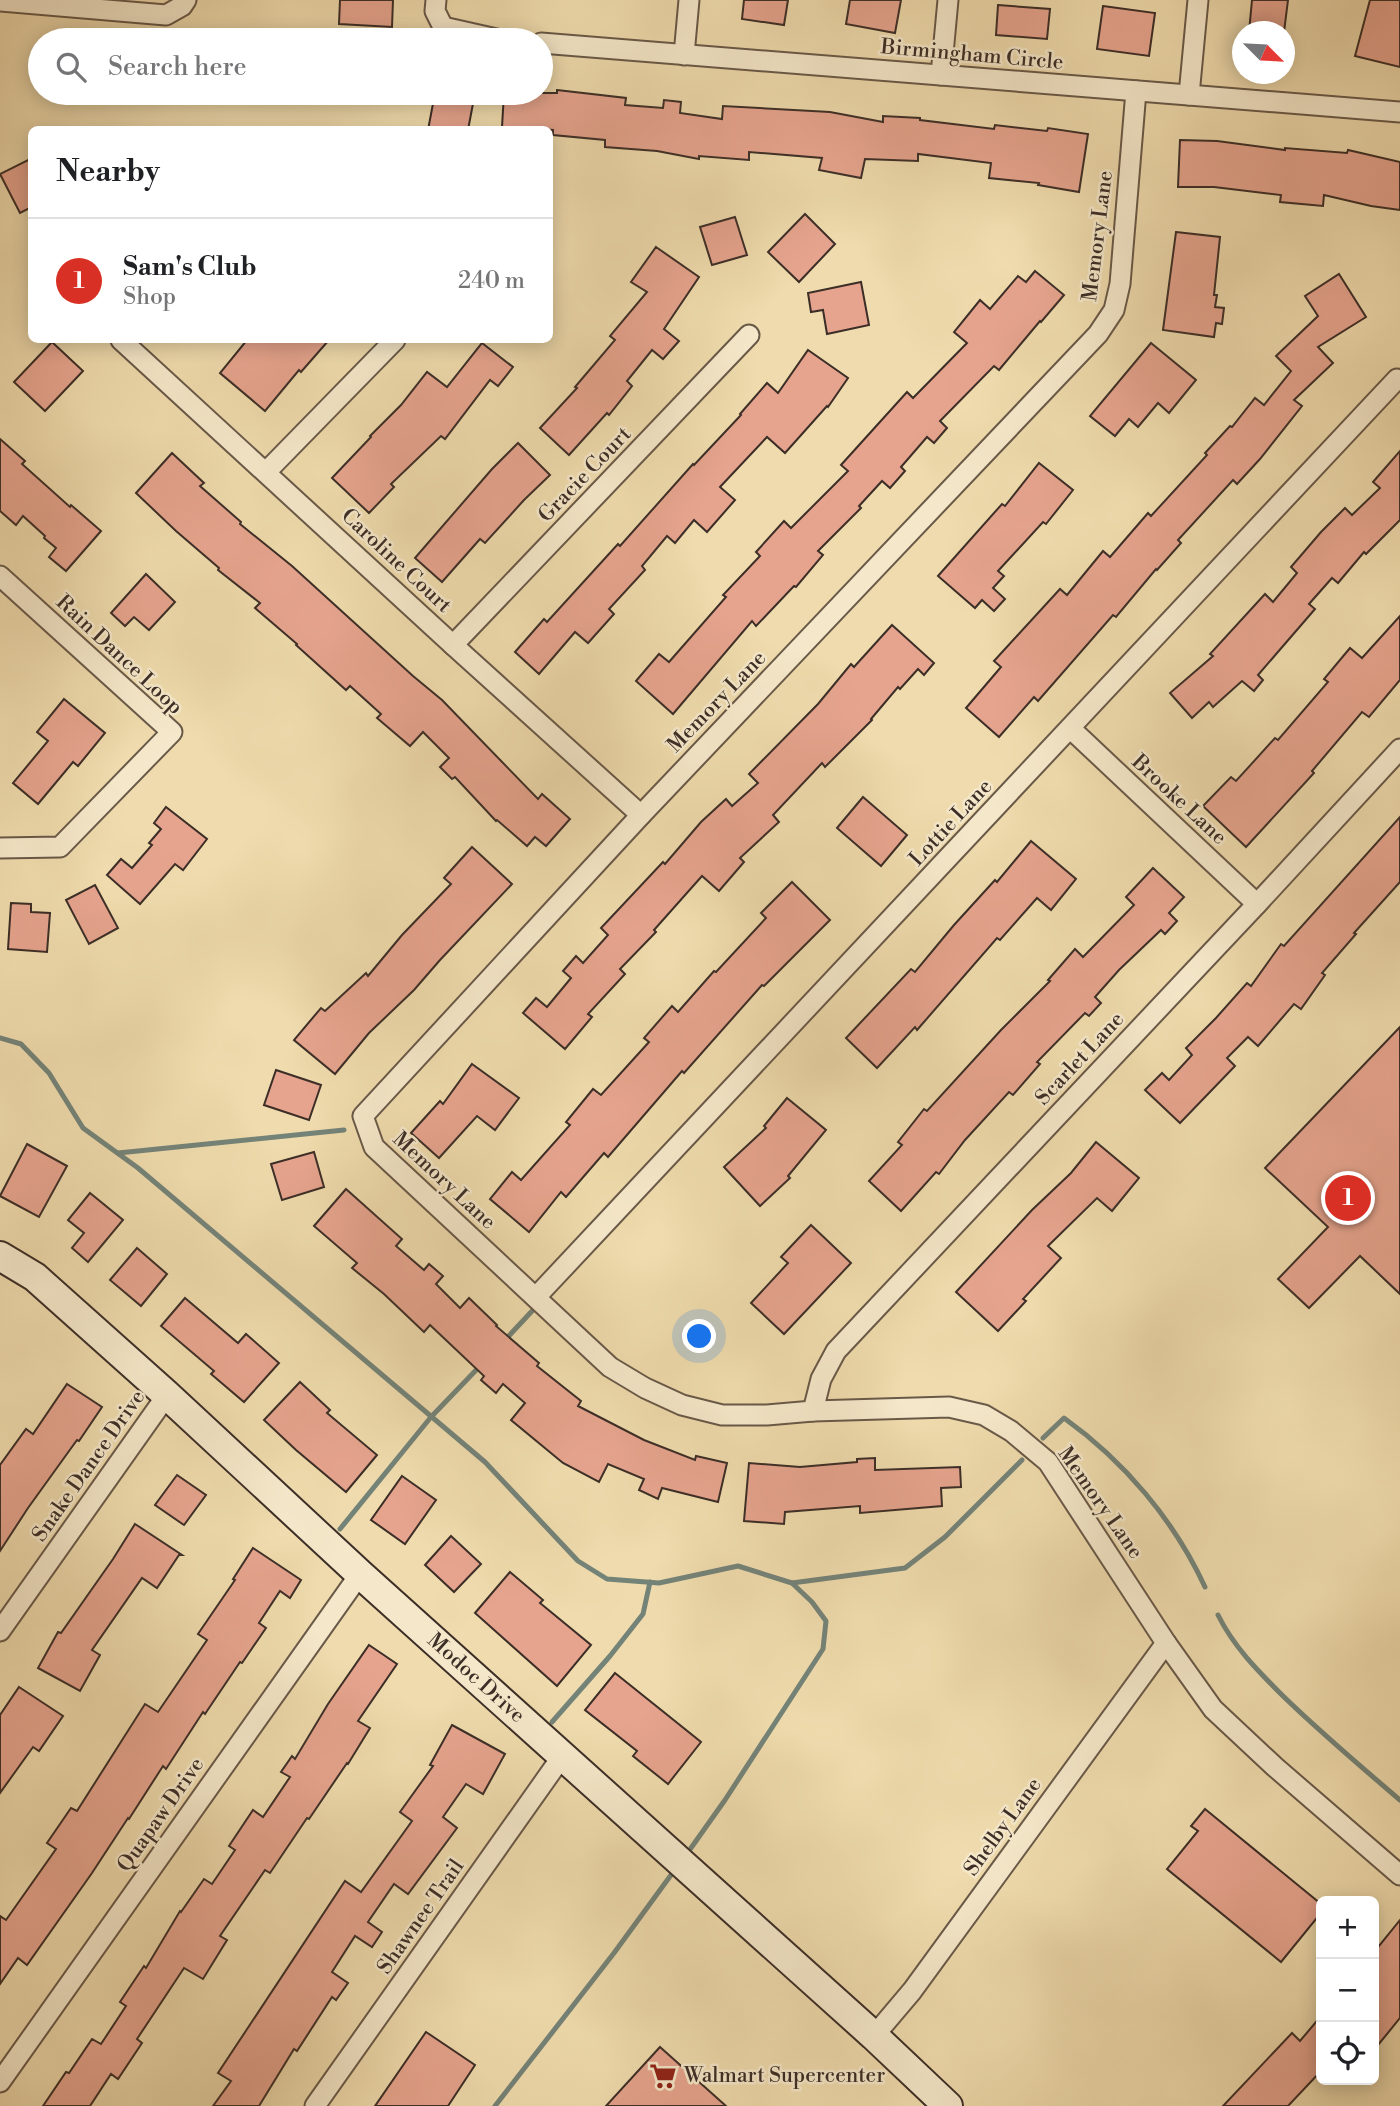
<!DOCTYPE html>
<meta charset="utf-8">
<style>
body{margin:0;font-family:"Libre Bodoni",serif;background:#f6f6f6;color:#202124}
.controls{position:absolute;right:21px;bottom:21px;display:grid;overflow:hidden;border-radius:10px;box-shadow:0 4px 18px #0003}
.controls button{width:63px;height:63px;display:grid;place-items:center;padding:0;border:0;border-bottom:2px solid #e0e0e0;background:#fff;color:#202124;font:35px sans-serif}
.compass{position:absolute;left:1232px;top:21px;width:63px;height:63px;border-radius:50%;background:#fff;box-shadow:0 4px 18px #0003;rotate:114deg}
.you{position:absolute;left:700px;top:1337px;width:24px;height:24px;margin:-18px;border:5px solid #fff;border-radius:50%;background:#1a73e8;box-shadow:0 0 0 10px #1a73e833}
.badge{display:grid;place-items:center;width:46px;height:46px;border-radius:50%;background:#d93025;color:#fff;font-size:23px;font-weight:700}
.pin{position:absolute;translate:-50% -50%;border:4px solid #fff;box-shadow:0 2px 7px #0006}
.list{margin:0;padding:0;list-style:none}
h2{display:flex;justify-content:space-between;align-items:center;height:91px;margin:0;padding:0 28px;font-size:30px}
h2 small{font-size:23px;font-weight:400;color:#757577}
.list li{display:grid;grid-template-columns:46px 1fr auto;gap:21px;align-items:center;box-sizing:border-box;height:126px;padding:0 28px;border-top:2px solid #e0e0e0}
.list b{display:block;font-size:26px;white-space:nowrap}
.list p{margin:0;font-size:23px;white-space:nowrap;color:#757577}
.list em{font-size:23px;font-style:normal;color:#757577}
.icon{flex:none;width:38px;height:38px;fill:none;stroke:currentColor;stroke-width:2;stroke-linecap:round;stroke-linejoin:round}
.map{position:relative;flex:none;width:1400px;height:2106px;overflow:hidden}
.search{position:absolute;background:#fff;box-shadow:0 4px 18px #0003;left:28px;top:28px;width:525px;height:77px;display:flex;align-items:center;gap:18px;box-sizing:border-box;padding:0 24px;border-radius:38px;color:#757577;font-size:26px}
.panel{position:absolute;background:#fff;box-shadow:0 4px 18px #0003;left:28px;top:126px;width:525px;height:217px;border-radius:10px}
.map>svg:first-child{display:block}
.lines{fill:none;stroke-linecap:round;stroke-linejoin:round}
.stream{stroke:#748378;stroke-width:5}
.building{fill:#e6a48e;stroke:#3c2e27;stroke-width:2}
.street-casing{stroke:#695948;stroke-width:23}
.secondary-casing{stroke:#3c2e27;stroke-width:32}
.street{stroke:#f5e8ca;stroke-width:19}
.secondary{stroke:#f5e8ca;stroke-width:28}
.labels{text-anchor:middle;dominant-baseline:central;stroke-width:5;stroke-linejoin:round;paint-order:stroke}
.street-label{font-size:21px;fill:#3c2e27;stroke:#f5e8ca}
.poi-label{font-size:21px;fill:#3c2e27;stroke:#f5e8ca;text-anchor:start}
</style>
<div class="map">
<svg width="1400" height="2106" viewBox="0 0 1400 2106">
<rect width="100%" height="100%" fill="#efdbad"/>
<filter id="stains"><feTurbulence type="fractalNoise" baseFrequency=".00286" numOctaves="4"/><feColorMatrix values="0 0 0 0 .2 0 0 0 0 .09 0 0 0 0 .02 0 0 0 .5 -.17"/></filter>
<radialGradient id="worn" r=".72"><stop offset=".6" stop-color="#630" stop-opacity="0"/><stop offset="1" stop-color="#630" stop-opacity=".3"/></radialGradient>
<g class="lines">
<!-- stream -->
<g class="stream">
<path d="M0,1038L21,1044L49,1073L83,1128L138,1168L485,1462L578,1561L607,1579L659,1583L738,1566L792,1583L905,1568L945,1537L1022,1460"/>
<path d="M118,1153L344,1130"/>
<path d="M504,1341L533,1310"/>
<path d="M1043,1438L1064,1418C1124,1461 1174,1520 1205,1587"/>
<path d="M340,1529L431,1417L480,1366"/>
<path d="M1218,1615C1234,1647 1257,1670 1282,1695C1320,1732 1360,1766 1400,1800"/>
<path d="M552,1722L610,1656L643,1614L650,1582"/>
<path d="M691,1848L725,1800L823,1649L826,1621L812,1602L792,1583"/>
<path d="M495,2106L614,1953L671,1875"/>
</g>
</g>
<!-- building -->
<g class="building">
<path d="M340,0H393L392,27L339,24Z"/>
<path d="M744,0H788L784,25L742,19Z"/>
<path d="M850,0H901L895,33L846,24Z"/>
<path d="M1252,0H1288L1284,32H1249Z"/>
<path d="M1370,0H1400V67L1355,56Z"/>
<path d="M998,5L1050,9L1047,39L996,35Z"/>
<path d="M1103,6L1155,13L1149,56L1097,49Z"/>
<path d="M557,90L626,98L625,105L663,108L664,100L681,102L680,113L722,119L723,106L830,112L883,122V116L920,118V120L994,129L995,125L1047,131L1048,128L1088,134L1079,192L1038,185L1039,183L989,178L991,163L918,154V161L865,159L861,178L819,170L822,158L749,152V160L699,156V159L657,151L605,147V140L553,135V130L502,127L504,93H557Z"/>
<path d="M435,93H475L468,130H428Z"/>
<path d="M1180,140L1217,141L1285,150V148L1347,153L1348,150L1400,162V210L1371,206L1324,195L1323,206L1280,202L1281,195L1214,187H1178Z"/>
<path d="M32,158V207L20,213L0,174Z"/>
<path d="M805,214L835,244L799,282L768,252Z"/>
<path d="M735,217L747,255L712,265L700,227Z"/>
<path d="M1176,232L1220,237L1214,295H1217L1215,307L1224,308L1222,324L1216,323L1214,337L1163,330Z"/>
<path d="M656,247L699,277L664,329L679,341L663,359L652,350L627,381L632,386L609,415L607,413L569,455L540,428L577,388L575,387L615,340L610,336L647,292L631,282Z"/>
<path d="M1035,271L1064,295L1041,322L1040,321L999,370L994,366L940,421L947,428L934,443L927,437L901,467L905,471L890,488L882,481L859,506L861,508L818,551L823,555L796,587L794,586L756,626L752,621L673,714L636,681L659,654L669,662L726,597L723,595L760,556L756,552L784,521L791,528L848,471L841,465L907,392L913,398L967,343L954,332L980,300L990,309L1018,276L1026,282Z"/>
<path d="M1339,274L1366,317L1318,347L1333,363L1294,400L1302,406L1260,459L1237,484L1233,480L1178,540L1181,543L1157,570L1156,569L1116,617L1113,615L1038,701L1034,697L999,737L966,708L1001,667L994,661L1060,589L1067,595L1103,551L1110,557L1148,513L1151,516L1207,455L1205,453L1230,426L1232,427L1255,398L1264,405L1291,371L1276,356L1318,316L1305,296Z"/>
<path d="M861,282L869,325L827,334L823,310L811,312L808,293Z"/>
<path d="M247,340H329L301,372L299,370L265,411L220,373Z"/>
<path d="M52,342L83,371L45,411L14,382Z"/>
<path d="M482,343L513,367L498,386L490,380L445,439L441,436L391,484L394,487L369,513L332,478L371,437L370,436L401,405L427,372L447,387Z"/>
<path d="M1151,343L1196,380L1169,413L1158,403L1138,427L1129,419L1115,436L1090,416Z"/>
<path d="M808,350L848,378L828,407L827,406L785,453L767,437L720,487L735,500L707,532L694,520L675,543L667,536L642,566L645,570L609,609L614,614L588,643L575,632L539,674L515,652L544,619L547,622L618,544L620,546L693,464L694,465L741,415L740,414L767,383L778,393Z"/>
<path d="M0,439L25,461L22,464L70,507L71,505L101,531L66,571L49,557L56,548L44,538L45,536L23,516L16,525L0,511Z"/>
<path d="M518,443L550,475L524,500L485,543L480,539L442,582L415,558L492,469Z"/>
<path d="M1400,451V520L1366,554L1364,552L1338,583L1332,578L1309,604L1315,609L1258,675L1263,680L1254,691L1242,681L1213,707L1209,702L1192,718L1170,693L1213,656L1210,654L1265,594L1273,602L1297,573L1291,567L1321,532L1345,508L1352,515L1380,488L1373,482Z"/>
<path d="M172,453L204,483L200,486L241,522L240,524L292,566L413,676L442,700L538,799L542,794L570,819L546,846L535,837L527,846L497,820L496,821L455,777L452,779L440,767L449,758L423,732L410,746L377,718L381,714L350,686L346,690L296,645L297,644L255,608L260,603L218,570L219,568L176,531L136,493Z"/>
<path d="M1039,463L1073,490L1046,524L1043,522L998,571L1004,576L993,588L1005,599L994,611L982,600L975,608L938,576L1002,504L1005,506Z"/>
<path d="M146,574L175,602L149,630L134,617L125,626L111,613Z"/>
<path d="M1400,616V680L1369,717L1362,712L1312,771L1314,773L1246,847L1203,806L1231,777L1236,781L1275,738L1278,740L1328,682L1324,679L1350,648L1362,658Z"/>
<path d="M892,625L934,663L924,675L918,669L900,689L898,687L871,719L872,720L825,767L822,763L773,815L779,822L740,858L744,862L719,891L702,876L654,930L656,932L620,969L625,974L588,1014L592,1017L565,1049L523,1013L536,998L547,1007L571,978L563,971L576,956L583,963L608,935L601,928L663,862L665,864L701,822L726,799L732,806L758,783L749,774L818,704L851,664L854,667Z"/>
<path d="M64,699L105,733L78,766L73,762L38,804L13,783L48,741L37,732Z"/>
<path d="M863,797L907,835L881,866L837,828Z"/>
<path d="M166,807L207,839L183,870L175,864L140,904L107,875L121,859L132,868L152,845L149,843L161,829L154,823Z"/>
<path d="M1400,817V882L1354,933L1356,934L1322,973L1325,975L1301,1009L1294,1004L1258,1046L1248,1037L1227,1058L1235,1066L1180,1123L1145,1090L1162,1073L1169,1080L1192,1055L1186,1048L1216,1018L1247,983L1251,986L1281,944L1284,946Z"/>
<path d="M1031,841L1076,879L1051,910L1037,898L1000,940L997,938L917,1030L915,1027L877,1068L846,1038L911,969L915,972L954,925L995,880L997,882Z"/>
<path d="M472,847L512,884L440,960L414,990L369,1033L335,1074L294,1040L321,1008L325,1011L366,973L368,976L402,935L451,884L444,878Z"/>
<path d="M1153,868L1184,897L1169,913L1177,921L1165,934L1161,930L1119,970L1095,997L1101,1003L1089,1016L1085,1013L1037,1062L1040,1064L1013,1095L1009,1092L965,1140L939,1174L936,1172L901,1211L869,1181L902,1145L898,1142L924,1109L927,1111L1001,1030L1050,981L1048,980L1075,949L1083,957L1134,905L1126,897Z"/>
<path d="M792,882L830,920L764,986L762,985L684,1073L682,1071L608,1157L604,1153L566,1197L561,1192L529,1232L490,1199L512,1172L521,1180L570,1125L566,1122L593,1089L601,1095L649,1042L644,1038L672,1006L678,1012L714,971L716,972L766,918L761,913Z"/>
<path d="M95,885L118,928L89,944L66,900Z"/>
<path d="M11,903L31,904V912L50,913L47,952L8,949Z"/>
<path d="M1400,1027V1294L1360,1256L1309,1308L1278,1279L1328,1227L1265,1168Z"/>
<path d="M472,1064L519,1098L495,1130L477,1116L439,1158L411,1133L440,1101L443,1104Z"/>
<path d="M276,1070L321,1085L309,1120L264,1105Z"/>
<path d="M787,1098L826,1130L788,1176L790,1178L760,1206L724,1167L766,1128L764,1126Z"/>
<path d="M1096,1142L1139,1178L1112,1211L1097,1198L1048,1246L1061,1258L1023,1299L1026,1301L998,1331L956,1292L1032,1210L1071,1173Z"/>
<path d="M27,1144L67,1166L39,1217L0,1196Z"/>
<path d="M314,1152L324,1187L282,1200L271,1164Z"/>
<path d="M346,1189L402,1239L396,1246L424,1270L429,1264L443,1276L436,1284L460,1308L469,1298L497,1325L496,1326L539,1363L537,1366L581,1401L578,1406L644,1440L695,1460L696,1456L727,1463L718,1502L662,1488L658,1499L639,1490L644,1479L608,1464L599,1482L563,1463L511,1420L525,1403L503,1384L496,1393L481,1380L484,1376L430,1325L424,1332L384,1294L352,1268L357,1263L314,1226Z"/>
<path d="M90,1193L123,1220L88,1262L72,1248L84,1233L68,1220Z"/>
<path d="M811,1225L851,1263L784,1334L751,1303L788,1263L781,1257Z"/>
<path d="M137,1248L167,1274L141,1306L110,1280Z"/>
<path d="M185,1298L238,1343L246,1334L279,1363L244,1402L211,1374L214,1371L161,1326Z"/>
<path d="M300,1382L330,1410L327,1413L377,1455L346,1492L296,1450L264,1420Z"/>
<path d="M67,1384L102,1407L79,1441L77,1440L28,1508L0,1551V1465L26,1429L33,1434Z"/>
<path d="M875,1458V1470L960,1467L961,1487L941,1488L942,1506L860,1513V1506L785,1512L784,1524L744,1521L749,1463L800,1467L857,1462V1459Z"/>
<path d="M177,1475L206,1495L184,1525L155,1505Z"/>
<path d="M402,1476L436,1500L405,1544L371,1520Z"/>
<path d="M135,1524L182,1555H179L157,1588L142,1578L92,1650L100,1655L80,1691L38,1668L58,1632L61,1633L113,1559Z"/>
<path d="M451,1536L481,1564L454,1592L425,1565Z"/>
<path d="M253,1548L301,1580L290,1598L280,1591L259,1623L266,1628L242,1663L240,1662L205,1714L203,1712L166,1769L163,1766L129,1819L128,1818L92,1873L27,1965L18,1958L0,1984V1916L6,1920L56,1849L47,1843L71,1808L77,1811L145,1704L158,1712L207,1640L198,1634L235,1580L233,1579Z"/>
<path d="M510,1572L543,1600L540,1603L591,1645L557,1686L475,1613Z"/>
<path d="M369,1645L397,1664L358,1721L370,1728L348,1764L347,1763L309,1819L307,1818L270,1873L265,1870L220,1936L227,1940L203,1979L184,1968L137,2039L142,2043L118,2079L111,2074L90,2106H43L66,2072L69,2073L92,2039L101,2044L126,2006L120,2002L144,1966L146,1968L180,1911L181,1912L204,1879L212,1884L235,1850L229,1846L253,1810L263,1817L290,1777L281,1772L292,1756L295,1759L328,1704Z"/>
<path d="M615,1673L701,1742L668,1784L633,1756L637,1751L585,1710Z"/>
<path d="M19,1687L63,1716L39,1751L33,1747L0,1793V1715Z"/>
<path d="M452,1725L505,1754L483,1794L466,1784L443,1817L457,1828L408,1894L394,1884L368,1922L382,1932L372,1947L355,1936L332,1972L348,1983L336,2000L332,1997L297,2051L294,2049L259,2106H213L231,2081L218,2073L345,1881L361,1892L412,1821L400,1812L433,1766L430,1765Z"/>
<path d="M1205,1809L1321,1904V1913L1281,1962L1167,1869L1198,1831L1191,1826Z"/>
<path d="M1400,1920V2018L1374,2050V1952Z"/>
<path d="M1321,2016V2071L1288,2106H1223L1292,2033L1300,2041Z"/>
<path d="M426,2032L475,2065L448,2106H375Z"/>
<path d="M660,2047L726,2106H606Z"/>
</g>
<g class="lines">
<defs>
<g id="street">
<path d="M436,0L435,11L443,27L501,40"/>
<path d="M0,1L166,15L182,6L186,0"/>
<path d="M541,43L1400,112"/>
<path d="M684,55L689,0"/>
<path d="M941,75L948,0"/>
<path d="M1136,91L1120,284L1114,310L1098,334L641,815L363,1116L374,1147L610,1367L645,1388L682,1405L722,1415H767L813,1411L949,1407L984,1415L1011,1431L1048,1462L1166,1643L1213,1709L1275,1767L1400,1875"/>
<path d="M1189,95L1198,0"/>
<path d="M121,340L453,645L641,815"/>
<path d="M266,472L395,340"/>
<path d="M0,576L172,732L60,847L0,848"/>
<path d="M453,645L749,335"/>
<path d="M1071,729L1257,904"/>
<path d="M536,1297L1397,379"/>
<path d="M813,1411L821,1379L836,1351L1257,904L1400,749"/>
<path d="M0,1631L167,1395"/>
<path d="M874,2036L912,1991L1166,1643"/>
<path d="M0,2082L360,1574"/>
<path d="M315,2106L563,1755"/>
</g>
<g id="secondary">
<path id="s1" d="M0,1256L35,1277L167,1395L360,1574L874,2036L948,2106"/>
</g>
</defs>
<!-- street casing -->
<use href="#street" class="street-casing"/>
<!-- secondary casing -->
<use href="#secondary" class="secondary-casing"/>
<!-- street -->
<use href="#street" class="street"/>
<!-- secondary -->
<use href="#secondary" class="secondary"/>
</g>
<!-- icons -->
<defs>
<symbol id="supermarket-bare" viewBox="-9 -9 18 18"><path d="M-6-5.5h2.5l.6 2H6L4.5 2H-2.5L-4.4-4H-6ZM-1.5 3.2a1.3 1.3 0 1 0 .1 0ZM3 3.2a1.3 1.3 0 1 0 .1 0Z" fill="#8f2418" stroke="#f5e8ca" stroke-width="2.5" paint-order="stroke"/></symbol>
</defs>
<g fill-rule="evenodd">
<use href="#supermarket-bare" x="644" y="2057" width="38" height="38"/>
</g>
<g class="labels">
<!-- street labels -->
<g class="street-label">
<text transform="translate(972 55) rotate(5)">Birmingham Circle</text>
<text transform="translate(1098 236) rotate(-83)">Memory Lane</text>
<text transform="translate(585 475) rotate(-46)">Gracie Court</text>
<text transform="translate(396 561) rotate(43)">Caroline Court</text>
<text transform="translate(119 655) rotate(43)">Rain Dance Loop</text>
<text transform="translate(717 702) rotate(-46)">Memory Lane</text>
<text transform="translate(1179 800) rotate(43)">Brooke Lane</text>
<text transform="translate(951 823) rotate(-47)">Lottie Lane</text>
<text transform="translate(1080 1059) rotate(-47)">Scarlet Lane</text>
<text transform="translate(444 1181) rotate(43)">Memory Lane</text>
<text transform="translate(89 1466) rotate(-55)">Snake Dance Drive</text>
<text transform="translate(1100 1503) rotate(55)">Memory Lane</text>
<text stroke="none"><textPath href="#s1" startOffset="637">Modoc Drive</textPath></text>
<text transform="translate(161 1815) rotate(-55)">Quapaw Drive</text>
<text transform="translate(1003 1827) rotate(-54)">Shelby Lane</text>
<text transform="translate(421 1917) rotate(-55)">Shawnee Trail</text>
</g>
<!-- poi labels -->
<g class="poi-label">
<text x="684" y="2076">Walmart Supercenter</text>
</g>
</g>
<rect width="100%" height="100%" filter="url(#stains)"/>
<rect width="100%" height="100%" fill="url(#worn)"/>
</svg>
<div class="controls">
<button>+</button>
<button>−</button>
<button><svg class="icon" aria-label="locate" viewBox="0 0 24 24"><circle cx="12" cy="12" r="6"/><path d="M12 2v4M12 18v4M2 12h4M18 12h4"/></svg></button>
</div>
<svg class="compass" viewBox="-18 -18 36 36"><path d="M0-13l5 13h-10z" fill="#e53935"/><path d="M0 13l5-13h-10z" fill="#757577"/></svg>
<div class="you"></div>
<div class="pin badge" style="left:1348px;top:1198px">1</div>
<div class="search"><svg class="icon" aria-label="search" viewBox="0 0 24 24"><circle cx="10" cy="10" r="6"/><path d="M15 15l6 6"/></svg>Search here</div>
<section class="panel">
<h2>Nearby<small></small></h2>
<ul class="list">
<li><span class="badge">1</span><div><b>Sam's Club</b><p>Shop</p></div><em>240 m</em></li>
</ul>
</section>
</div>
